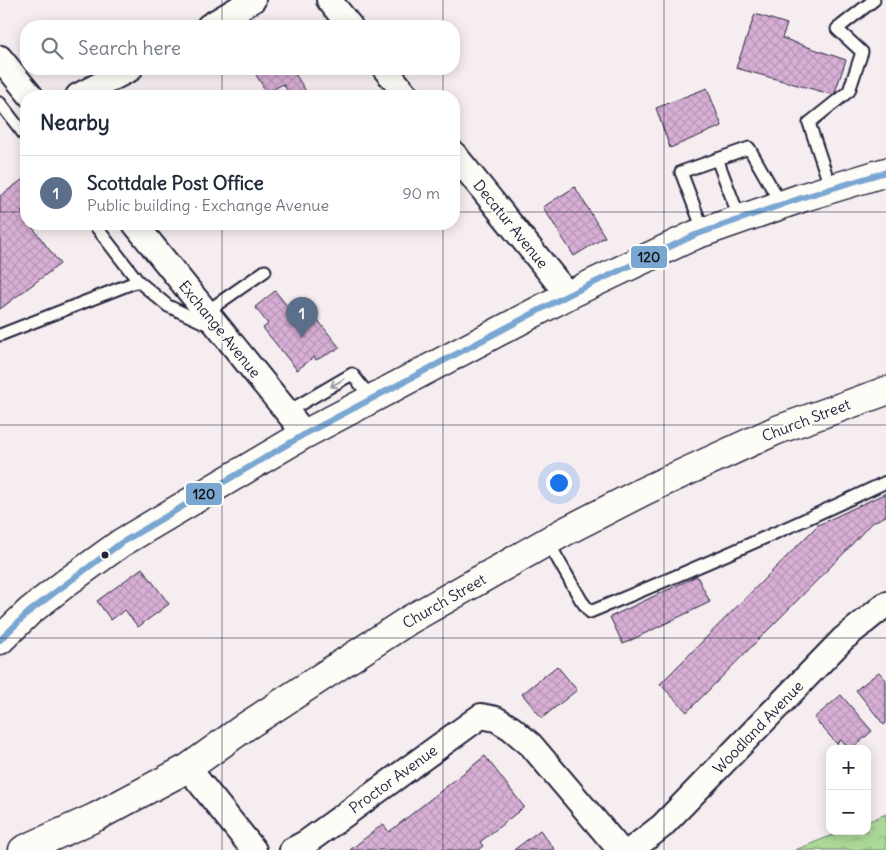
<!DOCTYPE html>
<meta charset="utf-8">
<style>
body{margin:0;font-family:Delius,sans-serif;background:#f6f6f7;color:#1f2937}
.controls{position:absolute;right:15px;bottom:15px;display:grid;overflow:hidden;border-radius:10px;box-shadow:0 2px 12px #0003}
.controls button{width:45px;height:45px;display:grid;place-items:center;padding:0;border:0;border-bottom:1px solid #e0e1e3;background:#fff;color:#1f2937;font:25px sans-serif}
.you{position:absolute;left:558px;top:482px;width:18px;height:18px;margin:-12px;border:4px solid #fff;border-radius:50%;background:#1a73e8;box-shadow:0 0 0 8px #1a73e833}
.badge{display:grid;place-items:center;width:32px;height:32px;border-radius:50%;background:#2563eb;color:#fff;font-size:16px;font-weight:700}
.pin{position:absolute;translate:-50% -41px;filter:drop-shadow(0 1px 2px #0008)}
.pin::after{content:'';position:absolute;top:26px;width:18px;height:15px;background:inherit;clip-path:polygon(0 0,100% 0,50% 100%)}
.list{margin:0;padding:0;list-style:none}
h2{display:flex;justify-content:space-between;align-items:center;height:65px;margin:0;padding:0 20px;font-size:21px}
h2 small{font-size:16px;font-weight:400;color:#747a83}
.list li{display:grid;grid-template-columns:32px 1fr auto;gap:15px;align-items:center;box-sizing:border-box;height:75px;padding:0 20px;border-top:1px solid #e0e1e3}
.list b{display:block;font-size:19px;white-space:nowrap}
.list p{margin:0;font-size:16px;white-space:nowrap;color:#747a83}
.list em{font-size:16px;font-style:normal;color:#747a83}
.icon{flex:none;width:28px;height:28px;fill:none;stroke:currentColor;stroke-width:2;stroke-linecap:round;stroke-linejoin:round}
.map{position:relative;flex:none;width:886px;height:850px;overflow:hidden}
.search{position:absolute;background:#fff;box-shadow:0 2px 12px #0003;left:20px;top:20px;width:440px;height:55px;display:flex;align-items:center;gap:12px;box-sizing:border-box;padding:0 18px;border-radius:20px;color:#747a83;font-size:19px}
.panel{position:absolute;background:#fff;box-shadow:0 2px 12px #0003;left:20px;top:90px;width:440px;height:140px;border-radius:20px}
.map>svg:first-child{display:block}
.forest{fill:url(#forest-crowns);stroke:#677e6a}
.building{fill:url(#building-cross-hatch);stroke:#22223b}
.lines{fill:none;stroke-linecap:round;stroke-linejoin:round}
.service-casing{stroke:#22223b;stroke-width:15}
.minor-casing{stroke:#22223b;stroke-width:28}
.tertiary-casing{stroke:#22223b;stroke-width:31}
.secondary-casing{stroke:#22223b;stroke-width:31}
.service{stroke:#fdfcf7;stroke-width:11}
.minor{stroke:#fdfcf7;stroke-width:24}
.tertiary{stroke:#fdfcf7;stroke-width:28}
.secondary{stroke:#fdfcf7;stroke-width:28}
.bus-1-casing{stroke:#fdfcf7;stroke-width:10}
.bus-1{stroke:#7aa7d2;stroke-width:6}
.oneway{stroke:#9a9aa2}
.grid{fill:none;stroke:#22223b;stroke-width:1;stroke-opacity:0.55}
.bus-dot{fill:#22223b;stroke:#fdfcf7;stroke-width:2}
.labels{text-anchor:middle;dominant-baseline:central;stroke-width:4;stroke-linejoin:round;paint-order:stroke}
.street-label{font-size:15px;fill:#22223b;stroke:#fdfcf7}
.line-badge{stroke:#fdfcf7;stroke-width:2}
.pale-badge-label{font-size:14px;text-anchor:middle;font-weight:bold;fill:#111}
</style>
<div class="map">
<svg width="886" height="850" viewBox="0 0 886 850">
<defs>
<pattern id="forest-crowns" width="20" height="18" patternUnits="userSpaceOnUse" patternTransform="scale(1.25)"><rect width="20" height="18" fill="#acd998"/><path d="M2 6a3 3 0 1 1 6 0M12 15a3 3 0 1 1 6 0" fill="none" stroke="#94ba84"/></pattern>
<pattern id="building-cross-hatch" width="8" height="8" patternUnits="userSpaceOnUse" patternTransform="scale(1.25)"><rect width="8" height="8" fill="#d8afd5"/><path d="M0 0l8 8M0 8l8-8" fill="none" stroke="#b996b8"/></pattern>
</defs>
<rect width="100%" height="100%" fill="#f6edf0"/>
<filter id="ink" filterUnits="userSpaceOnUse"><feTurbulence type="fractalNoise" baseFrequency=".02" numOctaves="2"/><feDisplacementMap in="SourceGraphic" scale="10" xChannelSelector="R" yChannelSelector="G"/><feConvolveMatrix kernelMatrix="1 2 1 2 8 2 1 2 1" color-interpolation-filters="sRGB"/></filter>
<g filter="url(#ink)">
<!-- forest -->
<path class="forest" d="M886,814V850H795L843,831H867V822Z"/>
<!-- building -->
<g class="building">
<path d="M755,14L787,24L782,38L846,60L834,95L736,68Z"/>
<path d="M261,69H292L309,96H291L283,84L267,93L255,73Z"/>
<path d="M707,88L722,126L670,148L656,108Z"/>
<path d="M26,177V209L21,212L26,219V224H30L60,264L0,309V196Z"/>
<path d="M575,187L605,237L574,256L543,207Z"/>
<path d="M275,291L288,307L300,298L340,348L316,360L314,357L297,370L263,328L268,324L255,307Z"/>
<path d="M886,493V516L871,523L845,552L687,712L660,684L818,525Z"/>
<path d="M142,568L169,604L138,627L125,610L111,620L97,601Z"/>
<path d="M697,576L710,602L623,644L610,617Z"/>
<path d="M557,666L577,690L542,718L522,694Z"/>
<path d="M879,672L886,680V723L884,725L856,690Z"/>
<path d="M841,695L872,731L852,749H849L841,740L837,744L814,718Z"/>
<path d="M485,756L524,807L480,842L483,846L478,850H350L383,824L389,832Z"/>
<path d="M540,830L555,850H514Z"/>
</g>
<g class="lines">
<defs>
<g id="service">
<path d="M0,103L26,137"/>
<path d="M717,159L740,219"/>
<path d="M831,189L809,123L849,91L862,52L837,29L874,0"/>
<path d="M94,224L138,281"/>
<path d="M704,232L681,172L749,148L781,204"/>
<path d="M206,312L265,271"/>
<path d="M0,335L138,281L168,306L209,325"/>
<path d="M287,412L352,374L372,399"/>
<path d="M548,542L581,600L590,612C690,571 789,528 886,482"/>
</g>
<g id="minor">
<path d="M329,0L350,26"/>
<path d="M209,26L253,0"/>
<path d="M0,58L31,96"/>
<path d="M385,69L407,96"/>
<path d="M78,96L130,69"/>
<path d="M454,154L568,295"/>
<path d="M135,224L305,434"/>
<path d="M188,768L254,850"/>
<path d="M292,850L307,842L481,716L496,719L511,728L531,745L620,850"/>
<path d="M631,850L662,826L843,639L886,604"/>
</g>
<path id="tertiary" d="M23,850L96,817L188,768L245,727L409,620L564,532L644,491L777,430L886,391"/>
<path id="secondary" d="M0,640L30,611L67,582L121,543L305,434L568,295L695,235L804,197L886,172"/>
</defs>
<!-- service casing -->
<use href="#service" class="service-casing"/>
<!-- minor casing -->
<use href="#minor" class="minor-casing"/>
<!-- tertiary casing -->
<use href="#tertiary" class="tertiary-casing"/>
<!-- secondary casing -->
<use href="#secondary" class="secondary-casing"/>
<!-- service -->
<use href="#service" class="service"/>
<!-- minor -->
<use href="#minor" class="minor"/>
<!-- tertiary -->
<use href="#tertiary" class="tertiary"/>
<!-- secondary -->
<use href="#secondary" class="secondary"/>
<defs>
<path id="bus-1" d="M0,640L30,611L121,543L305,434L568,295L695,235L804,197L886,172"/>
</defs>
<!-- bus-1 casing -->
<use href="#bus-1" class="bus-1-casing"/>
<!-- bus-1 -->
<use href="#bus-1" class="bus-1"/>
</g>
<!-- one-way arrows -->
<defs><path id="oneway-shaft" d="M-6 0H5M1.5-3L5.5 0L1.5 3" fill="none" stroke-width="1.6" stroke-linecap="round" stroke-linejoin="round" transform="scale(1.25)"/></defs>
<use class="oneway" href="#oneway-shaft" transform="translate(337 383) rotate(150)"/>
</g>
<!-- grid -->
<path class="grid" d="M222,0V26M443,0V26M664,0V850M222,69V96M443,69V96M0,212H26M454,212H886M222,224V850M443,224V850M0,425H886M0,638H886"/>
<!-- markers -->
<circle class="bus-dot" cx="105" cy="555" r="4.5"/>
<g class="labels">
<!-- street labels -->
<g class="street-label">
<text transform="translate(511 224) rotate(51)">Decatur Avenue</text>
<text transform="translate(220 329) rotate(51)">Exchange Avenue</text>
<text transform="translate(806 420) rotate(-21)">Church Street</text>
<text transform="translate(444 601) rotate(-30)">Church Street</text>
<text transform="translate(758 727) rotate(-46)">Woodland Avenue</text>
<text transform="translate(393 779) rotate(-36)">Proctor Avenue</text>
</g>
</g>
<g class="line-badge">
<rect x="630" y="245" width="38" height="24" rx="5" fill="#7aa7d2"/>
<rect x="185" y="482" width="38" height="24" rx="5" fill="#7aa7d2"/>
</g>
<g class="pale-badge-label">
<text x="649" y="262">120</text>
<text x="204" y="499">120</text>
</g>
</svg>
<div class="controls">
<button>+</button>
<button>−</button>
</div>
<div class="you"></div>
<div class="pin badge" style="left:302px;top:338px;background:#5c6f8a">1</div>
<div class="search"><svg class="icon" aria-label="search" viewBox="0 0 24 24"><circle cx="10" cy="10" r="6"/><path d="M15 15l6 6"/></svg>Search here</div>
<section class="panel">
<h2>Nearby<small></small></h2>
<ul class="list">
<li><span class="badge" style="background:#5c6f8a">1</span><div><b>Scottdale Post Office</b><p>Public building · Exchange Avenue</p></div><em>90 m</em></li>
</ul>
</section>
</div>
